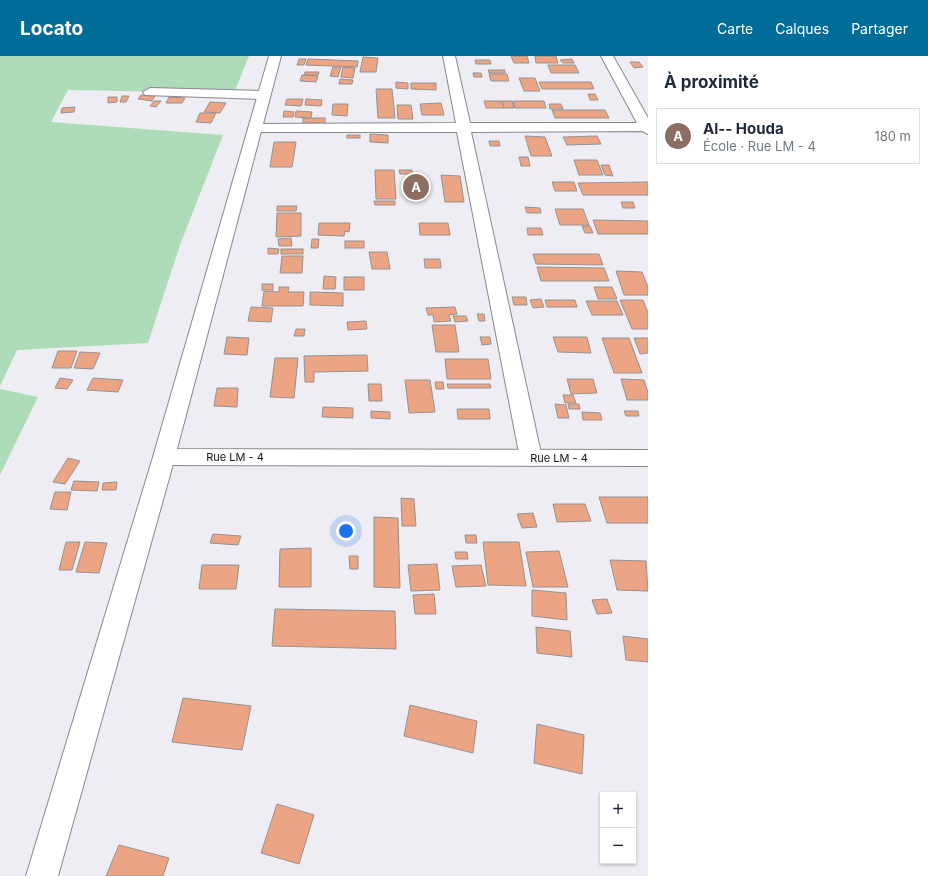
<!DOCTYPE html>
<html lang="fr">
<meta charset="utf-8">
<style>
body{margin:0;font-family:Inter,sans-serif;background:#f2f2f3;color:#1f2937}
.controls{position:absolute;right:12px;bottom:12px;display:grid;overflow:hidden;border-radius:0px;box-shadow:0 1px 3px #0004}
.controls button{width:36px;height:36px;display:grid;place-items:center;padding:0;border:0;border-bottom:1px solid #e0e1e3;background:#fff;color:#1f2937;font:20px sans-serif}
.you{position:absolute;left:346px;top:475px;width:14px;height:14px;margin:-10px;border:3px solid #fff;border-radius:50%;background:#1a73e8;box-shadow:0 0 0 6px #1a73e833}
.badge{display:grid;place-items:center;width:26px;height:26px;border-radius:50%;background:#006c98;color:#fff;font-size:13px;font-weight:700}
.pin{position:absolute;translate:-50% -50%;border:2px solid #fff;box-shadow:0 1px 4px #0006}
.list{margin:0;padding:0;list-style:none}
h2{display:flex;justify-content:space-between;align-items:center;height:52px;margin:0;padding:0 16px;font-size:17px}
h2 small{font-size:13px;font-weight:400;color:#747a83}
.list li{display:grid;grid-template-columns:26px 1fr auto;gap:12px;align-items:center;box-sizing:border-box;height:56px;margin:0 8px 8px;padding:0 8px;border:1px solid #e0e1e3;border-radius:0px}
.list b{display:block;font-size:15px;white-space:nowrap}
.list p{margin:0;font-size:13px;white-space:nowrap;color:#747a83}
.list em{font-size:13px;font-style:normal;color:#747a83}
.map{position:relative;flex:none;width:648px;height:820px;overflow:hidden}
header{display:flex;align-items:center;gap:24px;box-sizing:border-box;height:56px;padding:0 20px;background:#006c98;color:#fff}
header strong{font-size:19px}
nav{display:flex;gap:22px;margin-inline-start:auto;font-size:14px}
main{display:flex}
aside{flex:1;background:#fff}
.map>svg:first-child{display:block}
.green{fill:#afdcb8}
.building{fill:#eba484;stroke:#989290}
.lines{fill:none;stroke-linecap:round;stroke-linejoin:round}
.minor-casing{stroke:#89888d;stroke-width:2}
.tertiary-casing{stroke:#89888d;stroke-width:2}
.minor{fill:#fff;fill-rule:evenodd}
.tertiary{fill:#fff;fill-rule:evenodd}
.labels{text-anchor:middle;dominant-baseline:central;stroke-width:3.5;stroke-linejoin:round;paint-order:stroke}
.street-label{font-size:11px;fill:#171719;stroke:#fbfaff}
</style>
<header>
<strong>Locato</strong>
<nav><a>Carte</a><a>Calques</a><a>Partager</a></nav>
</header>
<main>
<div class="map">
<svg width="648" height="820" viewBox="0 0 648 820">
<rect width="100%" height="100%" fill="#eeedf3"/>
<!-- green -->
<g class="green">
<path d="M0,0H249L234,37L68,34L51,66L223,79L180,189L148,287L17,294L0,330Z"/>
<path d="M0,333L38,341L0,419Z"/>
</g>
<!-- building -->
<g class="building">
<path d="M511,0H527L529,7H514Z"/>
<path d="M535,0H556L558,7H536Z"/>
<path d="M363,1L378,2L376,16H360Z"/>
<path d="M299,3H306L304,9H297Z"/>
<path d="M308,3L358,5L357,11L306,9Z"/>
<path d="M572,3L574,7H563L560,4Z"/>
<path d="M475,4H490L491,8H476Z"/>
<path d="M630,6H639L643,11L634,12Z"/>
<path d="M548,9H575L579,17H551Z"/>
<path d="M333,11H341L338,21L330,20Z"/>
<path d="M343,11L355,12L353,22L341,21Z"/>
<path d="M488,14H505V17H489Z"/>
<path d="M305,16H319L318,19H304Z"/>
<path d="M473,17H481L482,21H474Z"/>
<path d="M489,18H507L509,25H491Z"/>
<path d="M302,19L318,20L316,26L300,25Z"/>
<path d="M519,22H535L540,35H524Z"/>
<path d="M340,23L353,24L352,28H339Z"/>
<path d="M396,26L408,27V33L396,32Z"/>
<path d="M539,26H591L594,33H542Z"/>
<path d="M411,27H436V34L411,33Z"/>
<path d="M376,33H392L395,62H378Z"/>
<path d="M588,38H595L598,44H590Z"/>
<path d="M141,39L155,40L152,45L138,43Z"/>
<path d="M122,40H129L126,46H120Z"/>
<path d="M108,41H117V46L108,47Z"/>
<path d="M169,41L185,42L182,47H166Z"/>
<path d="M287,43H303L301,50L285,49Z"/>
<path d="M306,43L322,44L321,50L305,49Z"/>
<path d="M154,45H161L156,51L150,50Z"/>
<path d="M484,45H502L504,52H486Z"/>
<path d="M502,45H512L514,52H504Z"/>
<path d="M513,45H544L546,52H515Z"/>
<path d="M210,46L226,47L220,57L204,56Z"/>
<path d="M441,47L444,59H422L420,48Z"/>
<path d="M333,48H348L347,60L332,59Z"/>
<path d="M549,48H561L563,53H550Z"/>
<path d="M397,49H411L413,63H398Z"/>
<path d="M75,51L74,56L61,57L62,52Z"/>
<path d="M552,54H605L609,62H555Z"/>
<path d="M284,55L294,56L293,61H283Z"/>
<path d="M296,55L312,56L311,62L295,61Z"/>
<path d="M200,57H216L211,67L196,66Z"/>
<rect x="303" y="62" width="22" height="5"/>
<path d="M370,78L388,79V87L370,86Z"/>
<rect x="347" y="79" width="13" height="3"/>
<path d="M525,80L545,81L552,100H531Z"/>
<path d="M597,80L601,88L567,89L563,81Z"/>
<path d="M489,85H499L500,90H490Z"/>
<path d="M274,86H296L292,111H270Z"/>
<path d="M519,101H528L530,110H521Z"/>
<path d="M574,104H597L603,119H579Z"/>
<path d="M601,109H609L613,120L605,119Z"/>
<path d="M375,114H394L396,143H376Z"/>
<path d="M399,114H412V118H400Z"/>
<path d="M441,119L460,120L464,146H445Z"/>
<path d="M552,126H574L577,135H555Z"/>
<path d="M648,126V139H583L578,127Z"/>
<path d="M374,145H395V149H375Z"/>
<path d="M621,146H633L635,152H623Z"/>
<path d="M277,150H297L296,155H277Z"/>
<path d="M525,151L540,152L541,157H527Z"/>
<path d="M555,153H583L589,169H560Z"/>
<path d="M277,157H301V180L276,181Z"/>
<path d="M593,164L648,165V178H598Z"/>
<path d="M319,167H350L349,176L345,175L344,180L318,179Z"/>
<path d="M419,167H448L450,179H420Z"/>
<path d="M582,170H590L593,177H585Z"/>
<path d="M527,172H541L543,179H528Z"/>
<path d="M291,182L292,190H279L278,183Z"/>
<path d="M312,183H319L318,192H311Z"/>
<rect x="345" y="185" width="19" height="7"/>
<path d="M268,192L279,193L278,198H268Z"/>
<rect x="281" y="193" width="22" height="5"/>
<path d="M369,196H387L390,213H372Z"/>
<path d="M533,198H599L603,209L536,208Z"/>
<path d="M282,200H303L302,217H280Z"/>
<path d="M424,203H440L441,212H425Z"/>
<path d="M537,211L604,212L609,225H541Z"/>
<path d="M616,215L642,216L648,231V239H624Z"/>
<path d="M324,220L336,221L335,233H323Z"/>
<rect x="344" y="221" width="20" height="13"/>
<rect x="262" y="228" width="11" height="6"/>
<path d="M279,231H289L288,236H304L303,250H262L264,235L279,236Z"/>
<path d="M594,231H612L617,243H598Z"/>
<path d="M310,236L343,237V250L310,249Z"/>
<path d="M512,241H526L527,249H514Z"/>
<path d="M541,243L544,251L533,252L530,244Z"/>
<path d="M545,244H575L577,251H547Z"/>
<path d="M620,244H643L648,257V273H632Z"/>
<path d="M586,245H617L623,259H592Z"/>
<path d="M251,251L273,252L271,266L248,265Z"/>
<path d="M455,251L457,258L449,259L451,265L434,266L433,259H428L426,252Z"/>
<path d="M477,258H484L485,265H479Z"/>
<path d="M453,260H466L468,265L455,266Z"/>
<path d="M366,265L367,273L348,274L347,266Z"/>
<path d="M432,269H455L459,296H436Z"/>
<path d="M296,273H305L304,280H294Z"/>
<path d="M227,281L249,282L247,299L224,298Z"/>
<path d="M480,281H490L491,288L482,289Z"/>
<path d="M553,281H587L591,297L558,296Z"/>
<path d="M602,282H629L642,317H614Z"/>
<path d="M634,282H648V297L640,298Z"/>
<path d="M58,295H77L71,312H52Z"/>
<path d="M80,296L100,297L93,313L74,312Z"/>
<path d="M367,299L368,315L314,316V326H305L304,300Z"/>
<path d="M275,302H298L294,342L270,341Z"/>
<path d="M445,303H488L491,323H447Z"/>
<path d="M60,322L73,324L67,333L55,332Z"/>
<path d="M93,322L123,324L118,336L87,334Z"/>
<path d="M567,323H593L597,337L571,338Z"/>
<path d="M621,323L644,324L648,337V344H627Z"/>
<path d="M405,324H430L435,356L409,357Z"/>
<path d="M435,326H443L444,333H436Z"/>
<path d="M368,328H381L382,345H369Z"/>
<path d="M447,328H490L491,332H448Z"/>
<path d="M217,332H238L237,351L214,350Z"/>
<path d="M563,339H573L576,347H565Z"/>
<path d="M555,348L566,349L569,362H558Z"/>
<path d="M568,348H579L580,353H569Z"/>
<path d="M323,351L353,352V362L322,361Z"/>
<path d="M457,353H489L490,363H458Z"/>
<path d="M371,355L390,356V363L371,362Z"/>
<path d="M624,355H638L639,360H626Z"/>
<path d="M582,356L600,357L602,364H583Z"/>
<path d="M68,402L80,405L65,428L53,426Z"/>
<path d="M74,425L99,426L97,435L71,434Z"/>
<path d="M117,426L116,434H102L103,427Z"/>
<path d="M55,436H71L67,454L50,453Z"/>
<path d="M599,441H648V467H607Z"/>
<path d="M401,442L414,443L416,470H402Z"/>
<path d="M553,448H585L591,465L557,466Z"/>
<path d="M533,457L537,471L522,472L517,458Z"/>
<path d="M374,461L398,462L400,532L374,531Z"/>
<path d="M213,478L241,480L238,489L210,487Z"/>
<path d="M465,479H476L477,487H466Z"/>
<path d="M66,486H80L72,514H59Z"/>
<path d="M85,486L107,487L99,517L76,516Z"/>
<path d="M483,486H519L526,530L488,529Z"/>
<path d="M311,492V531H279L280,493Z"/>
<path d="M559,495L568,531H533L526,496Z"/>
<path d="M455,496H467L468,503H456Z"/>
<path d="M349,500H358V513H350Z"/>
<path d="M610,504L646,505L648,535L617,534Z"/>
<path d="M437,508L440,534L411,535L408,509Z"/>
<path d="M202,509H239L236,533H199Z"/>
<path d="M481,509L486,530L456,531L452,510Z"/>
<path d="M532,534L566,537L567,564L532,560Z"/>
<path d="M434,538L436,558H415L413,539Z"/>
<path d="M607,543L612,557L597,558L592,544Z"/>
<path d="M275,553L395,555L396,593L272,590Z"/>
<path d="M536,571L570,575L572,601L537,597Z"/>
<path d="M623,580L648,583V606L626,604Z"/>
<path d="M183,642L251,650L242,694L172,686Z"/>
<path d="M410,649L477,665L473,697L404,680Z"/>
<path d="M537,668L584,679L582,718L534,707Z"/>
<path d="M277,748L314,759L299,808L261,797Z"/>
<path d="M119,789L169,802L163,820H106Z"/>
</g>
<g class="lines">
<defs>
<g id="minor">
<path d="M443,0H455L470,67H637L601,0H613L648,62V78L642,75L471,76L542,402L539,407L531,410L523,407L520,402L457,76H255L250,75L248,72L250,69L255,68L456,67Z"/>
<path d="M150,32L263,35L270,39L263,43L145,39L143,36Z"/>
<path d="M164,393L172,396L175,401L58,820H26L153,401L156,396Z"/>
</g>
<path id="tertiary" d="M269,0H281L177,393L648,394V410L164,409L156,406L153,401Z"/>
</defs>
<!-- minor casing -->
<use href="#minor" class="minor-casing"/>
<!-- tertiary casing -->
<use href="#tertiary" class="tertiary-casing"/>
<!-- minor -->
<use href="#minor" class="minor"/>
<!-- tertiary -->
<use href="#tertiary" class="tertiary"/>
</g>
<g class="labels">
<!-- street labels -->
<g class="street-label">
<text x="235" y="401">Rue LM - 4</text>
<text x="559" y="402">Rue LM - 4</text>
</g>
</g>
</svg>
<div class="controls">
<button>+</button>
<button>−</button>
</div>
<div class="you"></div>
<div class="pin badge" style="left:416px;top:131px;background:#8d6e63">A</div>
</div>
<aside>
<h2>À proximité<small></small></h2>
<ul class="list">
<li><span class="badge" style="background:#8d6e63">A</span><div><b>Al-- Houda</b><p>École · Rue LM - 4</p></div><em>180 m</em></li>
</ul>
</aside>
</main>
